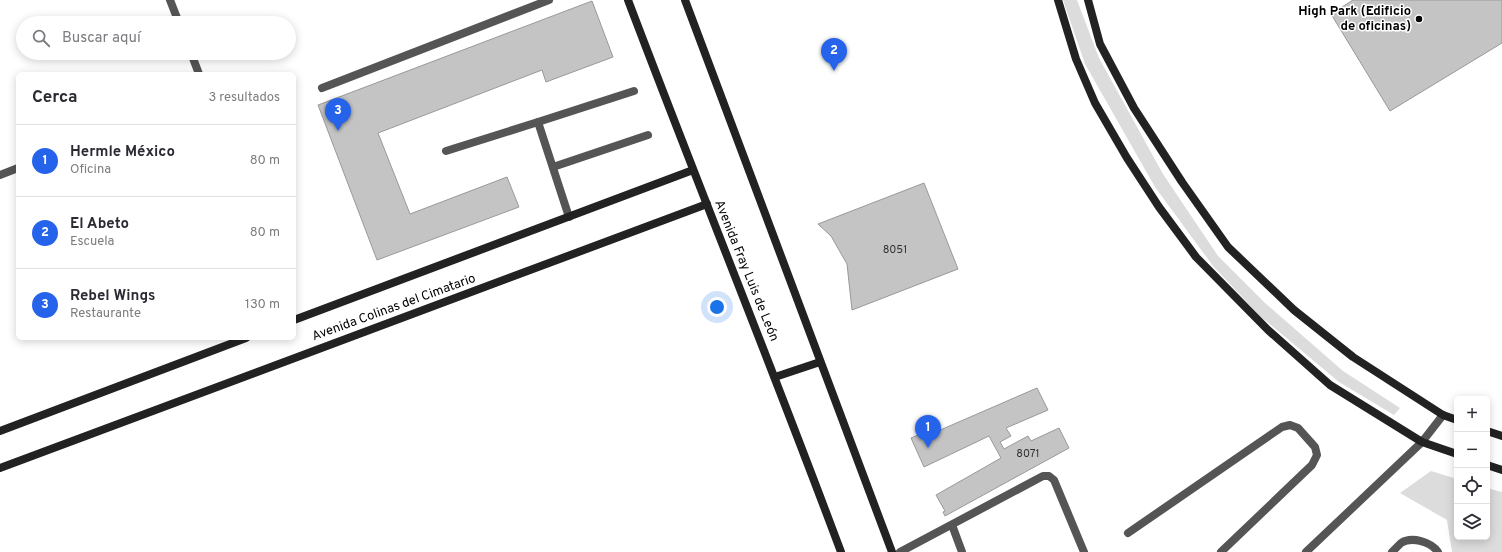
<!DOCTYPE html>
<html lang="es">
<meta charset="utf-8">
<style>
body{margin:0;font-family:Overpass,sans-serif;background:#f2f2f3;color:#2b2b33}
.controls{position:absolute;right:12px;bottom:12px;display:grid;overflow:hidden;border-radius:6px;box-shadow:0 2px 10px #0003}
.controls button{width:36px;height:36px;display:grid;place-items:center;padding:0;border:0;border-bottom:1px solid #e1e1e2;background:#fff;color:#2b2b33;font:20px sans-serif}
.you{position:absolute;left:717px;top:307px;width:14px;height:14px;margin:-10px;border:3px solid #fff;border-radius:50%;background:#1a73e8;box-shadow:0 0 0 6px #1a73e833}
.badge{display:grid;place-items:center;width:26px;height:26px;border-radius:50%;background:#2563eb;color:#fff;font-size:13px;font-weight:700}
.pin{position:absolute;translate:-50% -33px;filter:drop-shadow(0 1px 2px #0008)}
.pin::after{content:'';position:absolute;top:21px;width:14px;height:12px;background:inherit;clip-path:polygon(0 0,100% 0,50% 100%)}
.list{margin:0;padding:0;list-style:none}
h2{display:flex;justify-content:space-between;align-items:center;height:52px;margin:0;padding:0 16px;font-size:17px}
h2 small{font-size:13px;font-weight:400;color:#7c7c81}
.list li{display:grid;grid-template-columns:26px 1fr auto;gap:12px;align-items:center;box-sizing:border-box;height:72px;padding:0 16px;border-top:1px solid #e1e1e2}
.list b{display:block;font-size:15px;white-space:nowrap}
.list p{margin:0;font-size:13px;white-space:nowrap;color:#7c7c81}
.list em{font-size:13px;font-style:normal;color:#7c7c81}
.icon{flex:none;width:22px;height:22px;fill:none;stroke:currentColor;stroke-width:2;stroke-linecap:round;stroke-linejoin:round}
.map{position:relative;flex:none;width:1502px;height:552px;overflow:hidden}
.search{position:absolute;background:#fff;box-shadow:0 2px 10px #0003;left:16px;top:16px;width:280px;height:44px;display:flex;align-items:center;gap:10px;box-sizing:border-box;padding:0 14px;border-radius:22px;color:#7c7c81;font-size:15px}
.panel{position:absolute;background:#fff;box-shadow:0 2px 10px #0003;left:16px;top:72px;width:280px;height:268px;border-radius:6px}
.map>svg:first-child{display:block}
.green{fill:#dcdcdc}
.building{fill:#c4c4c4;stroke:#999}
.lines{fill:none;stroke-linecap:round;stroke-linejoin:round}
.lane{stroke:#555;stroke-width:8}
.street{stroke:#555;stroke-width:8}
.secondary{stroke:#222;stroke-width:8}
.poi-dot{fill:#000;stroke:#fff;stroke-width:1.5}
.labels{text-anchor:middle;dominant-baseline:central;stroke-width:3;stroke-linejoin:round;paint-order:stroke}
.number-label{font-size:11px;fill:#313131}
.poi-label{font-size:13px;font-weight:bold;fill:#000;stroke:#fff;text-anchor:end}
.street-label{font-size:13px;fill:#000;stroke:#fff}
</style>
<div class="map">
<svg width="1502" height="552" viewBox="0 0 1502 552">
<rect width="100%" height="100%" fill="#fff"/>
<!-- green -->
<g class="green">
<path d="M1063,0H1077L1099,58L1163,174L1218,256L1265,303L1343,371L1400,408L1394,415L1339,382L1260,316L1213,266L1155,187L1085,64Z"/>
<path d="M1431,471L1457,479V537H1487V488L1502,492V552H1452L1447,520L1400,493Z"/>
</g>
<!-- building -->
<g class="building">
<path d="M1353,0H1502V43L1390,111L1331,14Z"/>
<path d="M592,1L613,57L546,82L542,70L378,133L410,214L507,177L519,207L377,260L318,105Z"/>
<path d="M924,183L958,269L852,310L847,264L831,236L818,224Z"/>
<path d="M1037,388L1048,410L1006,428L1011,436L1000,442L1004,449L1028,436L1031,441L1059,428L1069,448L945,516L943,512L945,511L936,495L1001,458L989,436L924,467L911,438L936,427L938,431Z"/>
</g>
<g class="lines">
<!-- lane -->
<g class="lane">
<path d="M322,88L549,0"/>
<path d="M538,122L634,91"/>
<path d="M446,151L538,122L569,217"/>
<path d="M553,167L648,135"/>
<path d="M952,525L962,552"/>
<path d="M1128,533L1282,427L1290,425L1298,428L1315,447L1317,455L1312,465L1221,552"/>
<path d="M900,552L1043,476H1049L1054,480L1084,552"/>
<path d="M1392,552C1395,549 1398,546 1401,543C1412,536 1431,542 1438,552"/>
</g>
<!-- street -->
<g class="street">
<path d="M170,0L179,23"/>
<path d="M191,53L199,74"/>
<path d="M0,175L18,168"/>
<path d="M1306,552L1422,442L1443,415"/>
</g>
<!-- secondary -->
<g class="secondary">
<path d="M628,0C698,185 772,367 841,552"/>
<path d="M685,0L892,552"/>
<path d="M1058,0L1076,59L1095,103L1127,158L1159,207L1196,257L1268,330L1330,385L1422,442L1457,454"/>
<path d="M1088,0L1100,44L1134,108L1182,182L1228,247L1294,310L1353,357L1443,415L1457,420"/>
<path d="M294,320L693,170"/>
<path d="M775,377L820,362"/>
<path d="M0,431L246,338"/>
<path d="M1487,431L1502,436"/>
<path d="M1487,465L1502,470"/>
<path d="M0,468L707,204"/>
</g>
</g>
<!-- markers -->
<circle class="poi-dot" cx="1419" cy="19" r="4"/>
<g class="labels">
<!-- number labels -->
<g class="number-label">
<text x="895" y="250">8051</text>
<text x="1028" y="454">8071</text>
</g>
<!-- poi labels -->
<g class="poi-label">
<text x="1411" y="12">High Park (Edificio<tspan x="1411" dy="15">de oficinas)</tspan></text>
</g>
<!-- street labels -->
<g class="street-label">
<text transform="translate(746 271) rotate(68)">Avenida Fray Luis de León</text>
<text transform="translate(394 308) rotate(-20)">Avenida Colinas del Cimatario</text>
</g>
</g>
</svg>
<div class="controls">
<button>+</button>
<button>−</button>
<button><svg class="icon" aria-label="locate" viewBox="0 0 24 24"><circle cx="12" cy="12" r="6"/><path d="M12 2v4M12 18v4M2 12h4M18 12h4"/></svg></button>
<button><svg class="icon" aria-label="layers" viewBox="0 0 24 24"><path d="M12 4l9 5-9 5-9-5zM3 14l9 5 9-5"/></svg></button>
</div>
<div class="you"></div>
<div class="pin badge" style="left:928px;top:448px">1</div>
<div class="pin badge" style="left:834px;top:71px">2</div>
<div class="pin badge" style="left:338px;top:131px">3</div>
<div class="search"><svg class="icon" aria-label="search" viewBox="0 0 24 24"><circle cx="10" cy="10" r="6"/><path d="M15 15l6 6"/></svg>Buscar aquí</div>
<section class="panel">
<h2>Cerca<small>3 resultados</small></h2>
<ul class="list">
<li><span class="badge">1</span><div><b>Hermle México</b><p>Oficina</p></div><em>80 m</em></li>
<li><span class="badge">2</span><div><b>El Abeto</b><p>Escuela</p></div><em>80 m</em></li>
<li><span class="badge">3</span><div><b>Rebel Wings</b><p>Restaurante</p></div><em>130 m</em></li>
</ul>
</section>
</div>
